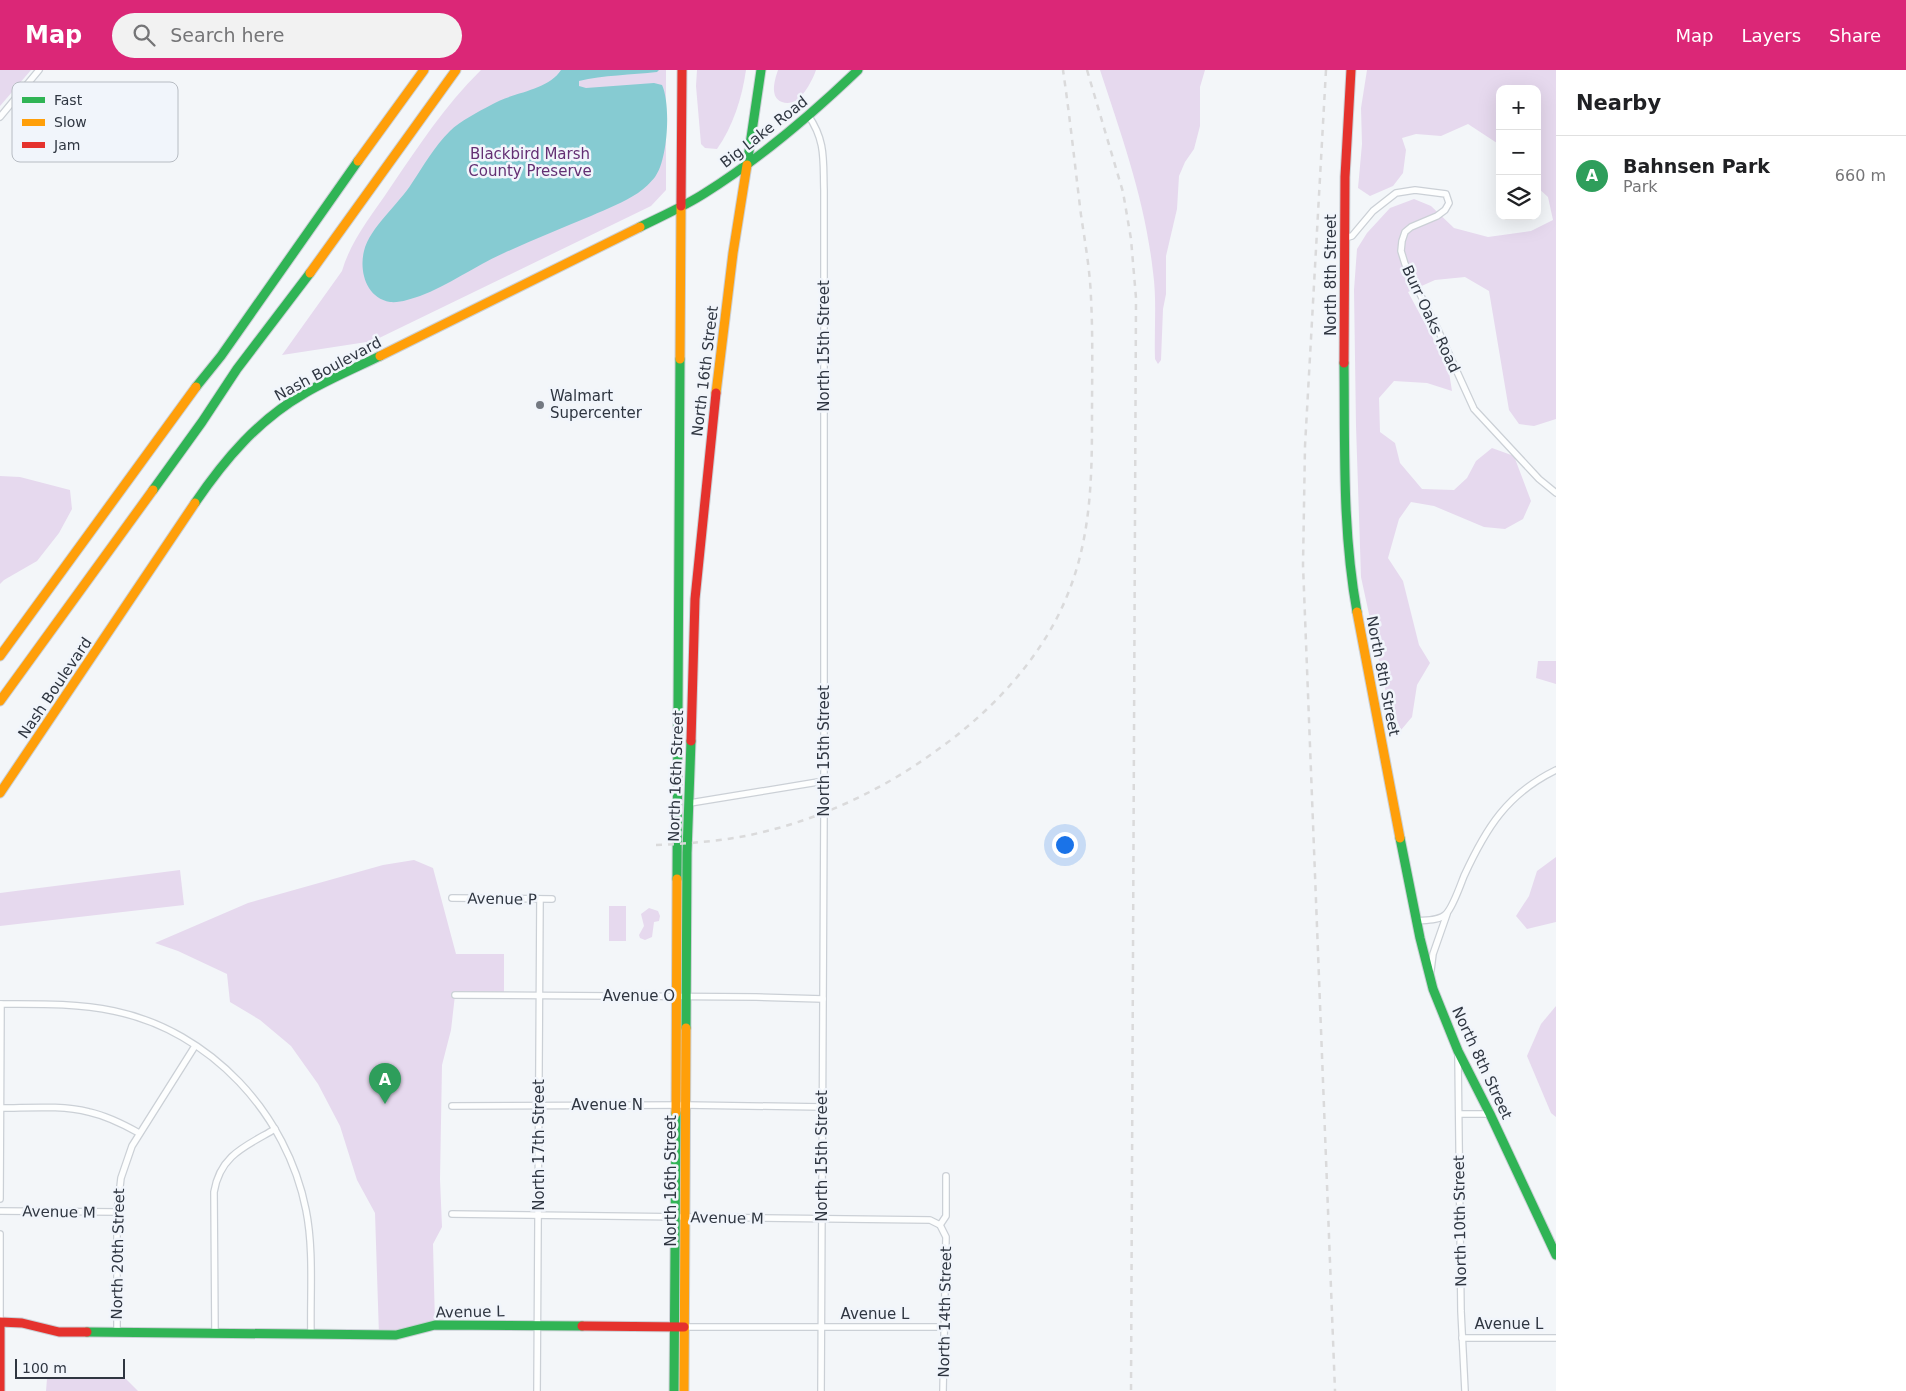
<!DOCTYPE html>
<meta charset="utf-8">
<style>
body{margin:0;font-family:"DejaVu Sans",sans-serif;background:#f2f2f2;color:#202124}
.controls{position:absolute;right:15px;top:15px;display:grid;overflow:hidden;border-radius:10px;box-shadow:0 5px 20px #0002}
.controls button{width:45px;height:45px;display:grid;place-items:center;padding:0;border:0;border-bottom:1px solid #e0e0e0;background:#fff;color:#202124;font:25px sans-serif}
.scale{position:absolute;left:15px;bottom:12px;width:110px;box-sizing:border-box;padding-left:5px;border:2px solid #2f3641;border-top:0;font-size:14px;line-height:18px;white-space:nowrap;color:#2f3641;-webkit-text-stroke:4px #f1f5fb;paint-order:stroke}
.you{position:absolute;left:1064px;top:774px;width:18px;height:18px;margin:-12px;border:4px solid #fff;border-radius:50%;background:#1a73e8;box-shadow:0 0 0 8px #1a73e833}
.badge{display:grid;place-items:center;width:32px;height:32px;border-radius:50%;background:#db2777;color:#fff;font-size:16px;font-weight:700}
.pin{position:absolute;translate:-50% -41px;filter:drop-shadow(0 1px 2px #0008)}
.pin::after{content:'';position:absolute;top:26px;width:18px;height:15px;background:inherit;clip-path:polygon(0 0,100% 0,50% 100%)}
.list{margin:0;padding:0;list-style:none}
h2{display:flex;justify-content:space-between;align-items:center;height:65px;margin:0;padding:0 20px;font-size:21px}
h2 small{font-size:16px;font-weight:400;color:#757577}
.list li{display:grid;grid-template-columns:32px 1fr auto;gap:15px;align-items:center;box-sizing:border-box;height:80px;padding:0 20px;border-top:1px solid #e0e0e0}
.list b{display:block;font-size:19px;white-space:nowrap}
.list p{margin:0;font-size:16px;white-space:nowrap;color:#757577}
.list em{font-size:16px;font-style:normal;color:#757577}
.icon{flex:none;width:28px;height:28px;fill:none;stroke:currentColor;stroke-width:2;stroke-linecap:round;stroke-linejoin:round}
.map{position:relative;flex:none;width:1556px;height:1321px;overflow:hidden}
header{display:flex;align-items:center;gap:30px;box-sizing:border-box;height:70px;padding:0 25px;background:#db2777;color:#fff}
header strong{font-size:24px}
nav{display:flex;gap:28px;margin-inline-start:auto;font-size:18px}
.search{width:350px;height:45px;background:#f2f2f2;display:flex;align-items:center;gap:12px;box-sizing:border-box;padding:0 18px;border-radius:28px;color:#757577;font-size:19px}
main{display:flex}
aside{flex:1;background:#fff}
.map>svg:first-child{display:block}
.green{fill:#e6d9ee}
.water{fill:#86cbd2}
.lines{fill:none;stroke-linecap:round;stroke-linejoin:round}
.street-casing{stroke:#cbd0d6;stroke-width:8}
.fast-casing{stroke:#cbd0d6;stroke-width:11}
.slow-casing{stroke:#cbd0d6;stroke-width:11}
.jam-casing{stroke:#cbd0d6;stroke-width:11}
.street{stroke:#fdfefe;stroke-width:5.5}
.fast{stroke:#30b455;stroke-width:9}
.slow{stroke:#ff9f0a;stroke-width:9}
.jam{stroke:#e5322d;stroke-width:9}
.rail{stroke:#dadadb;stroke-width:2.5;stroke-dasharray:6 6;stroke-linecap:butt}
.poi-dot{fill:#747981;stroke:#f1f5fb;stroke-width:2}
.labels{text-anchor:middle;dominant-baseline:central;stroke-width:5;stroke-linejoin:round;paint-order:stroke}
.street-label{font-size:15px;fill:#2f3641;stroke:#f1f5fb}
.park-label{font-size:15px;fill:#632f73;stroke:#f1f5fb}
.poi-label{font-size:15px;fill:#2f3641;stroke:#f1f5fb;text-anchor:start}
.key{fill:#f1f5fb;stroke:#b7bcc3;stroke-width:1}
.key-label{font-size:14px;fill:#2f3641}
</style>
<header>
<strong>Map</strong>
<div class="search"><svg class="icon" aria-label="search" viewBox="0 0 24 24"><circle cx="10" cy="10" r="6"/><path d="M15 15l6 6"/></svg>Search here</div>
<nav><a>Map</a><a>Layers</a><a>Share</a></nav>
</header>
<main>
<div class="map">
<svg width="1556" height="1321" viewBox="0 0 1556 1321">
<rect width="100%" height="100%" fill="#f3f6f9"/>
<!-- green -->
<g class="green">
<path d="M0,0H31L0,36Z"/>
<path d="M481,0H666V120L651,136L373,271L282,285L342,201C351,170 372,145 390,118C418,77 445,35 481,0Z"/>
<path d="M697,0H746C742,28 733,56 717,79L705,78L701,74L696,16Z"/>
<path d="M778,0H816C813,9 805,24 797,30C792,33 787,34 782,32C769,27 775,9 778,0Z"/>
<path d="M1100,0H1205L1200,17V56L1194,79L1185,92L1179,106L1177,139L1166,186V224L1163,239L1161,290L1158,294L1155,289C1154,260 1157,230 1153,202C1145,130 1122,67 1100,0Z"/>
<path d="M1367,0H1556V349L1534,356L1519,354L1509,340L1489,221L1465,207L1435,210L1408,222L1448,296L1452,321L1427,313L1394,311L1379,328L1380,362L1395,373L1400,393L1422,419L1454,420L1467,408L1476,391L1492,378L1514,386L1531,431L1523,449L1505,459L1484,457L1434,436L1411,432L1399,449L1388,488L1403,511L1419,575L1430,593L1417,615L1412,647L1401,660L1386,623L1361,507L1356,356L1354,220L1357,179L1367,163L1390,138L1414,129L1431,136L1454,158L1488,167L1531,161L1553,150L1548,127L1537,117V19H1500V75L1468,54L1441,66L1416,64L1402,68L1406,80L1403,103L1393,116L1370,126L1358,118L1362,74L1361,38Z"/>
<path d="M0,406L20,407L70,420L72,439L59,463L37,491L4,510L0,514Z"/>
<path d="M1538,591H1556V614L1536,608Z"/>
<path d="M1556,787V852L1527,859L1516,846L1529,826L1537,801Z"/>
<path d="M414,790L433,798L456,884H504V925H455L451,960L442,995L440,1109L442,1157L433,1174L435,1255L379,1265L375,1143L357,1110L340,1056L318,1014L291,976L260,950L230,932L227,904L178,881L155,873L248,833L383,795Z"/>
<path d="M180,800L184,835L0,856V823Z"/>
<rect x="609" y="836" width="17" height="35"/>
<path d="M649,838L658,841L660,846L659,851L654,852L652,867L645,870L640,868L639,865L644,856L641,844Z"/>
<path d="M1556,936V1047L1551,1043L1527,986L1541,954Z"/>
<path d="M47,1309H126L138,1321H46Z"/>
</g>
<!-- water -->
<path class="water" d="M561,0H659L657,2C632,5 603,5 579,11V16L586,18L654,13L662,15C671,34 668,90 655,107C651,112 644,119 638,123C624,132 607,139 591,146C562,158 533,170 504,183C475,196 449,215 420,226C411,229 400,233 390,232C366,228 359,201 364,181C370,157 399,134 412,113C424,95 434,77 450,61C460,51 478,42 491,35C512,22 548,21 561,0Z"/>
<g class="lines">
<defs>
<g id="street">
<path d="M808,45C826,71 823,90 824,120V741L821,1321"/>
<path d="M0,47L39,0"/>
<path d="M1345,168L1352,166L1373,141L1396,123L1415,120L1446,124L1449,133L1445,140L1437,146L1411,157L1405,162L1402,171L1401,181L1405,194L1438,260L1474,339L1539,409L1556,423"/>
<path d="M690,733L824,711"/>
<path d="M452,828L552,829"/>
<path d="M1416,851C1425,850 1439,851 1446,844C1453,837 1460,816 1464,806C1486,758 1507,724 1556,700"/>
<path d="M1431,900L1433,884L1447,844"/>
<path d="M455,925L756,927L823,929"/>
<path d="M0,934C38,934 76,933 114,941C211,961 287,1044 306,1140C314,1180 310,1224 311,1265"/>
<path d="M1458,986L1461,1241L1465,1321"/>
<path d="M452,1036L686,1035L823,1037"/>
<path d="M0,1038C29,1038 61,1035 89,1042C107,1046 123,1054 139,1063"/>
<path d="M1459,1044H1490"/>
<path d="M0,1129L1,934"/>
<path d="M0,1141L117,1142"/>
<path d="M452,1144L930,1150L940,1155L946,1167L943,1321"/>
<path d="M940,1155L946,1146V1106"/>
<path d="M0,1164V1252"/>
<path d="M684,1257H943"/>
<path d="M117,1263V1142L121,1108L132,1076L195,976"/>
<path d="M215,1264L214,1122C220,1085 246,1076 275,1059"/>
<path d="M1462,1268H1556"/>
<path d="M537,1321L540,829"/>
</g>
<g id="fast">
<path d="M747,95L761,0"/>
<path d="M640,157C662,146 685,136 705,123C761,88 811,45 858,0"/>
<path d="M1344,293C1345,376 1342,460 1357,542"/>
<path d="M196,317L221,286L358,91"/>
<path d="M153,420L202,352L237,299L310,203"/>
<path d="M195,433C225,389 258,350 305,323C329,309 355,298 380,286"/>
<path d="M1400,768L1420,868L1433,919L1458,981L1490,1044L1556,1185"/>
<path d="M677,809L680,289"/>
<path d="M686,958L687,783L691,671"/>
<path d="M87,1262L396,1265L435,1255L582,1256"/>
<path d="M674,1321L676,1043"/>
</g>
<g id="slow">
<path d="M358,91L424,0"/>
<path d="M310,203L456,0"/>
<path d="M380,286L640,157"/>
<path d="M680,289L681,136"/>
<path d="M716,323L733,183L747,95"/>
<path d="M1357,542L1400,768"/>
<path d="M0,586L196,317"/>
<path d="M0,631L153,420"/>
<path d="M0,723L195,433"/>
<path d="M676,1043L677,809"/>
<path d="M684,1321L686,958"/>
</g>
<g id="jam">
<path d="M681,136L682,0"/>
<path d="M1344,293L1345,107L1351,0"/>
<path d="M691,671L695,529L716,323"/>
<path d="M582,1256L684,1257"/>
<path d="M0,1321V1252L22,1253L59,1262H87"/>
</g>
</defs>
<!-- street casing -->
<use href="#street" class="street-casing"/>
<!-- fast casing -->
<use href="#fast" class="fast-casing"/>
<!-- slow casing -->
<use href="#slow" class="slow-casing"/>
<!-- jam casing -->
<use href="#jam" class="jam-casing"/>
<!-- street -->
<use href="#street" class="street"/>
<!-- fast -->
<use href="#fast" class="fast"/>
<!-- slow -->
<use href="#slow" class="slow"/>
<!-- jam -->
<use href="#jam" class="jam"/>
<!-- rail -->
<g class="rail">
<path d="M1087,0L1123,122L1131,169L1136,228L1131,1321"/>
<path d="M1326,0L1305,376L1303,495L1335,1321"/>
<path d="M656,775C682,774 708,772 734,768C805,756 875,725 933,683C989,644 1041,590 1067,526C1091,468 1092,409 1092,347C1092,307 1093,267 1091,228C1090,200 1085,172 1081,145C1075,96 1070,48 1063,0"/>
</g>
</g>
<!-- markers -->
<circle class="poi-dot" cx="540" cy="335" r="5"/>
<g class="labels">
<!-- street labels -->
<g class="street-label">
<text transform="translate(764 62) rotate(-38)">Big Lake Road</text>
<text transform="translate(1331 205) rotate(-90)">North 8th Street</text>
<text transform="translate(1431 249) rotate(65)">Burr Oaks Road</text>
<text transform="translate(824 276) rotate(-90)">North 15th Street</text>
<text transform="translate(328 299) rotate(-28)">Nash Boulevard</text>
<text transform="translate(705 301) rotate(-83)">North 16th Street</text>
<text transform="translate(1383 606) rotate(79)">North 8th Street</text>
<text transform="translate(55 618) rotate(-56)">Nash Boulevard</text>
<text transform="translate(824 681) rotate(-90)">North 15th Street</text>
<text transform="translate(676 706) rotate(-88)">North 16th Street</text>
<text transform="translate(502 829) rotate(1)">Avenue P</text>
<text x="639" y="926">Avenue O</text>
<text transform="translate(1482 993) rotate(65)">North 8th Street</text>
<text x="607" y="1035">Avenue N</text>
<text transform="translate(539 1075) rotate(-90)">North 17th Street</text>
<text transform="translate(822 1086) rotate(-90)">North 15th Street</text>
<text transform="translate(671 1111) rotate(-90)">North 16th Street</text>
<text transform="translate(59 1142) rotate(1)">Avenue M</text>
<text transform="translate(727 1148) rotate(1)">Avenue M</text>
<text transform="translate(1460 1151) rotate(-91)">North 10th Street</text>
<text transform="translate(118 1184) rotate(-89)">North 20th Street</text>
<text transform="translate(470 1242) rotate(-1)">Avenue L</text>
<text transform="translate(945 1242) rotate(-89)">North 14th Street</text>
<text x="875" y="1244">Avenue L</text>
<text x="1509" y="1254">Avenue L</text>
</g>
<!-- park labels -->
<g class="park-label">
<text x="530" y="84">Blackbird Marsh<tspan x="530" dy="17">County Preserve</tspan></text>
</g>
<!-- poi labels -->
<g class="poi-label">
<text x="550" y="326">Walmart<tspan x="550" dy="17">Supercenter</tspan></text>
</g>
</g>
<!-- legend -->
<rect x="12" y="12" width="166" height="80" rx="8" class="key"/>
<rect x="22" y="27" width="23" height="6" fill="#30b455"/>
<rect x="22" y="49" width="23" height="7" fill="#ff9f0a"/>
<rect x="22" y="72" width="23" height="6" fill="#e5322d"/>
<g class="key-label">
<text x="54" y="35">Fast</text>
<text x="54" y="57">Slow</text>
<text x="54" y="80">Jam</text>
</g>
</svg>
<div class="controls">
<button>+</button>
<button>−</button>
<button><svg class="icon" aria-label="layers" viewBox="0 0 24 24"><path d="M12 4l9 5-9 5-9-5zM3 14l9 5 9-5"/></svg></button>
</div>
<div class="scale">100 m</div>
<div class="you"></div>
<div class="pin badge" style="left:385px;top:1034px;background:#2e9e5b">A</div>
</div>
<aside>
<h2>Nearby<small></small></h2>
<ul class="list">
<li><span class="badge" style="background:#2e9e5b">A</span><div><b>Bahnsen Park</b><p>Park</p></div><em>660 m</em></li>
</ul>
</aside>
</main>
